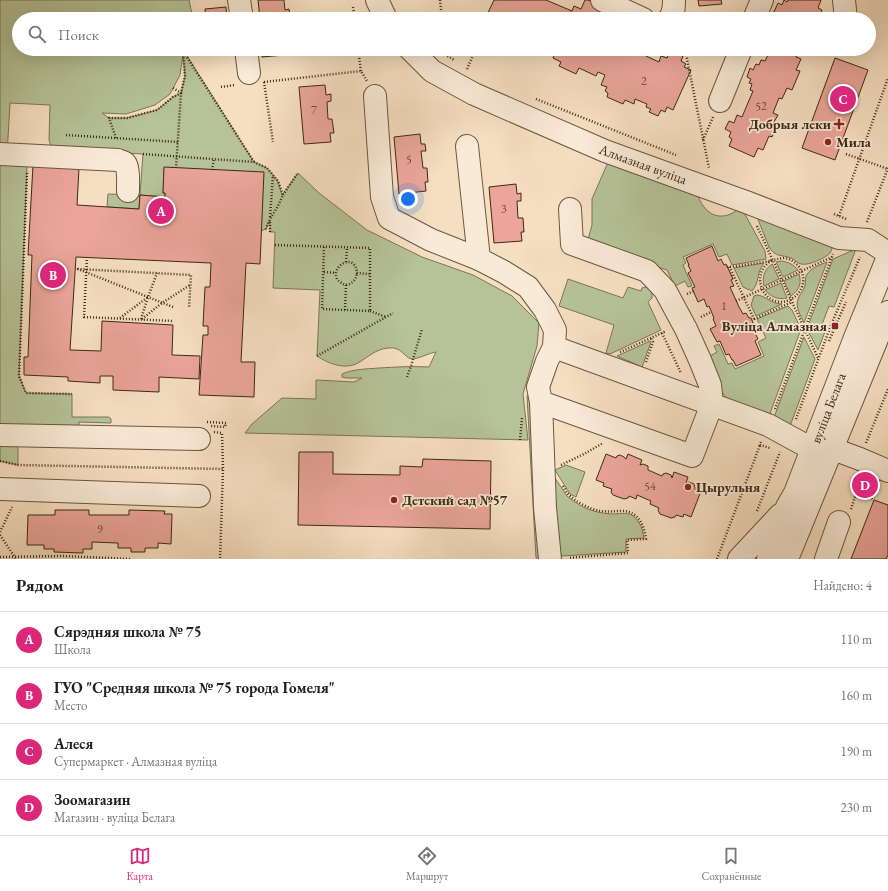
<!DOCTYPE html>
<html lang="ru">
<meta charset="utf-8">
<style>
body{margin:0;font-family:"EB Garamond",serif;background:#f6f6f6;color:#202124}
.you{position:absolute;left:408px;top:199px;width:14px;height:14px;margin:-10px;border:3px solid #fff;border-radius:50%;background:#1a73e8;box-shadow:0 0 0 6px #1a73e833}
.badge{display:grid;place-items:center;width:26px;height:26px;border-radius:50%;background:#db2777;color:#fff;font-size:13px;font-weight:700}
.pin{position:absolute;translate:-50% -50%;border:2px solid #fff;box-shadow:0 1px 4px #0006}
.list{margin:0;padding:0;list-style:none}
h2{display:flex;justify-content:space-between;align-items:center;height:52px;margin:0;padding:0 16px;font-size:17px}
h2 small{font-size:13px;font-weight:400;color:#757577}
.list li{display:grid;grid-template-columns:26px 1fr auto;gap:12px;align-items:center;box-sizing:border-box;height:56px;padding:0 16px;border-top:1px solid #e0e0e0}
.list b{display:block;font-size:15px;white-space:nowrap}
.list p{margin:0;font-size:13px;white-space:nowrap;color:#757577}
.list em{font-size:13px;font-style:normal;color:#757577}
.icon{flex:none;width:22px;height:22px;fill:none;stroke:currentColor;stroke-width:2;stroke-linecap:round;stroke-linejoin:round}
.map{position:relative;flex:none;width:888px;height:559px;overflow:hidden}
.search{position:absolute;background:#fff;box-shadow:0 4px 16px #0002;left:12px;right:12px;top:12px;height:44px;display:flex;align-items:center;gap:10px;box-sizing:border-box;padding:0 14px;border-radius:22px;color:#757577;font-size:15px}
.sheet{height:276px;background:#fff}
nav{display:flex;justify-content:space-around;align-items:center;box-sizing:border-box;height:56px;border-top:1px solid #e0e0e0;background:#fff;font-size:11px;color:#757577}
nav a{display:grid;justify-items:center;gap:2px}
nav .on{color:#db2777}
.map>svg:first-child{display:block}
.green{fill:#b6c398;stroke:#7a7656;fill-rule:evenodd}
.building{fill:#eba59a;stroke:#3d2913}
.lines{fill:none;stroke-linecap:round;stroke-linejoin:round}
.minor-casing{stroke:#6b563e;stroke-width:24}
.path{stroke:#3d2913;stroke-width:2.5;stroke-dasharray:1 2;stroke-linecap:butt}
.minor{stroke:#f9ead7;stroke-width:22}
.poi-dot{fill:#8f2418;stroke:#f9ead7;stroke-width:1.5}
.labels{text-anchor:middle;dominant-baseline:central;stroke-width:3.5;stroke-linejoin:round;paint-order:stroke}
.number-label{font-size:12px;fill:#684835}
.poi-label{font-size:14px;font-weight:bold;fill:#3d2913;stroke:#f9ead7;text-anchor:start}
.street-label{font-size:14px;fill:#3d2913;stroke:#f9ead7}
</style>
<div class="map">
<svg width="888" height="559" viewBox="0 0 888 559">
<rect width="100%" height="100%" fill="#f6dfc1"/>
<filter id="stains"><feTurbulence type="fractalNoise" baseFrequency=".005" numOctaves="4"/><feColorMatrix values="0 0 0 0 .2 0 0 0 0 .09 0 0 0 0 .02 0 0 0 .5 -.17"/></filter>
<radialGradient id="worn" r=".72"><stop offset=".6" stop-color="#630" stop-opacity="0"/><stop offset="1" stop-color="#630" stop-opacity=".3"/></radialGradient>
<!-- green -->
<g class="green">
<path d="M0,0H189L193,19H19V49H191L184,51L254,162L267,168L278,181L282,195L298,173L319,193L367,230L422,257L473,275L512,296L539,323L537,346L523,394L528,440L245,433L252,424L282,398L316,399V380L354,382L362,378H346L342,377V374C353,369 367,369 379,368C396,367 412,366 429,367L436,352C429,353 418,359 412,359C404,358 402,346 388,348C376,349 368,357 358,363C345,370 329,364 317,356L320,290L273,288L275,232H270V220L266,229L261,231L164,168L163,193H165V197L140,195L139,209L107,207L108,194L140,195L143,154L56,149L51,146L49,140L50,105L10,103L7,155L27,165L19,376L26,393L72,394V417H109L111,419V423L79,422V429L0,428ZM183,54L185,76L181,93L173,97L157,110L127,118H109L102,113L126,114L155,105L170,94L180,75Z"/>
<path d="M609,160L698,196C706,217 723,223 741,207L765,251L766,259L732,265L727,254L719,257L713,244L683,257L686,263L683,265L692,286L688,287L685,281L675,286L667,270L587,243L592,225V199Z"/>
<path d="M755,212L835,241C833,244 832,250 830,253C826,258 808,266 801,264C797,263 794,259 791,258C781,254 776,258 769,247Z"/>
<path d="M856,249L834,307L829,306L821,327L826,329L818,350L807,329L833,259Z"/>
<path d="M781,261C788,262 793,264 798,270L783,277L776,262Z"/>
<path d="M827,262L804,323C801,316 795,307 798,299C799,295 803,292 804,288C806,284 805,280 806,276C810,268 820,265 827,262Z"/>
<path d="M764,263C756,273 760,282 752,291L743,287L734,268Z"/>
<path d="M772,264L779,279L764,286C762,277 764,270 772,264Z"/>
<path d="M799,274C802,284 799,290 791,296L784,281Z"/>
<path d="M568,279L623,298L628,287L641,291L642,288L646,287L652,292V298L648,302L661,330L610,354L606,353L614,325L559,306Z"/>
<path d="M781,283L787,298C778,300 771,297 765,290Z"/>
<path d="M757,295C767,296 770,304 782,304L756,316L751,305L754,296Z"/>
<path d="M788,306L792,310L801,329L768,419L728,400C717,388 713,372 708,357L717,352L714,346L719,344L728,364L732,363L735,369L764,356L758,342L766,338L757,319Z"/>
<path d="M804,337L815,359L790,426L773,420Z"/>
<path d="M650,341L651,342L642,367L617,356Z"/>
<path d="M532,395L543,557L536,558L527,396Z"/>
<path d="M0,445L16,446L18,448V465L0,461Z"/>
<path d="M566,465L585,472L576,497L570,494L555,470Z"/>
<path d="M554,478H555C559,484 563,490 567,496C574,502 585,509 594,511C600,513 609,514 615,514C626,513 633,512 639,523C642,527 643,533 644,538L626,539V552L562,556L560,554L559,550Z"/>
</g>
<!-- building -->
<g class="building">
<path d="M258,0H284L285,10L289,9L290,17H293V19H260Z"/>
<path d="M494,0H546L572,11L574,6L581,9L585,0H588L602,6L599,14L606,17V19H485Z"/>
<path d="M698,0H721L722,4L699,6Z"/>
<path d="M784,0L787,2L788,0H821L818,8L822,10L820,15L824,18V19H777V18L772,16L778,3L782,5Z"/>
<path d="M226,7L227,19H206L205,9Z"/>
<path d="M261,49H294L295,54L262,57Z"/>
<path d="M551,49H643L648,51L646,56L659,62L661,56L667,58L670,51L683,56L681,61L686,64L684,67L691,70L673,110L667,107L665,112L661,110L658,116L649,112L651,109L646,107L647,104L635,99L634,104L625,100L623,104L607,97L608,93L605,91L607,87L601,85L605,75L598,72L596,76L579,68L576,74L559,66L561,62L553,58L556,51Z"/>
<path d="M771,49H799L796,57L801,59L796,70L800,71L792,90L787,88L782,99L779,98L773,113L778,115L774,122L778,124L772,137L769,136L763,150L758,148L754,157L729,146L732,139L729,137L731,132L725,129L729,121L734,123L737,115L742,117L753,91L750,90L752,84L749,83L751,79L747,77L750,68L753,70L756,64L759,65L761,60L765,61Z"/>
<path d="M835,58L868,70L835,160L802,148Z"/>
<path d="M325,85L326,95L331,94V101L327,102L328,119H332L334,133H330L331,142L304,144L299,87Z"/>
<path d="M420,134L421,144H425L426,151H421L423,168H427L428,182H425L426,191L399,194L394,137Z"/>
<path d="M33,165L79,168L77,205L139,209L140,195L165,197V193H163L164,167L264,172L260,264L246,263L241,362H255L254,397L199,395L203,335H208V326H203L205,287H210L211,263L76,257L70,350L101,351L102,321L173,325L172,355L200,356L199,379L159,377V392L113,390V376H100V383L68,381V377L24,375V357H28L32,255H28Z"/>
<path d="M516,184L517,194L521,193V201H517L518,218H523L524,232H521L522,241L494,243L489,187Z"/>
<path d="M712,246L718,261L721,259L724,265L726,264L733,279L731,280L734,286L730,287L739,307L743,314L746,313L749,318H751L757,332L755,333L758,339L755,341L761,355L736,366L733,360H732L729,354L726,355L720,341L717,342L710,329L716,326L713,319L714,318L709,306L707,307L704,299L698,302L692,288L695,287L688,273L691,271L688,265H689L686,258Z"/>
<path d="M299,452H333V474L400,475V466L422,467L423,459L491,461L490,529L298,525Z"/>
<path d="M606,454L616,458L617,456L620,455L624,457L626,459L628,454L642,460L640,465L643,464L648,466V470L662,476L663,474L666,473L671,475L672,478L674,472L688,477L686,483L689,482L694,484L695,487V489L701,491L691,517L684,514L683,517L676,515L675,517L671,518L660,514L658,510L659,508L650,504L651,501L637,495L636,499L629,496L628,498L624,499L613,495L611,492L612,489L603,486L604,483L596,480Z"/>
<path d="M872,475L880,479L876,489L868,485Z"/>
<path d="M868,485L876,489L872,499L864,496Z"/>
<path d="M874,500L888,505V555L886,559H851Z"/>
<path d="M55,510H89V515H129V510L165,511L164,514H172L171,544L158,543V548H145V552H131V548H118V543L92,542V549H83V553L54,552V549H44V545H27L28,515H55Z"/>
</g>
<g class="lines">
<defs>
<g id="minor">
<path d="M239,0L242,19"/>
<path d="M377,0L386,19"/>
<path d="M602,0L643,19"/>
<path d="M844,0L846,19"/>
<path d="M669,19C674,13 674,7 674,0"/>
<path d="M754,19L762,0"/>
<path d="M246,49L249,73"/>
<path d="M410,49L432,71L474,94L605,151L746,202L839,238L868,240L888,253"/>
<path d="M375,96L382,197L389,218L431,240L479,259"/>
<path d="M720,101L741,49"/>
<path d="M467,146L479,259L504,272L528,287L545,310L555,330L554,347"/>
<path d="M0,154L118,160C120,161 123,162 125,163C129,167 128,184 128,191"/>
<path d="M570,209L572,244L647,271L665,290L686,329L700,360L710,385L712,404L692,456L541,402L538,387L547,361L554,347L768,425L812,449"/>
<path d="M541,402L545,508L550,559"/>
<path d="M0,435L199,439"/>
<path d="M833,449L860,459L888,471"/>
<path d="M0,489L199,496"/>
<path d="M739,559L780,515"/>
<path d="M768,559L787,507L795,493L856,335L888,257"/>
<path d="M787,559L888,312"/>
<path d="M826,559L839,522"/>
</g>
</defs>
<!-- minor casing -->
<use href="#minor" class="minor-casing"/>
<!-- path -->
<g class="path">
<path d="M440,0L442,19"/>
<path d="M353,7L355,19"/>
<path d="M404,13L408,19"/>
<path d="M358,49L361,71"/>
<path d="M685,49L709,168"/>
<path d="M440,51L454,60"/>
<path d="M467,69L476,49"/>
<path d="M264,82L361,71L367,81"/>
<path d="M264,82L273,142"/>
<path d="M221,87L235,85"/>
<path d="M173,88L181,93L176,168"/>
<path d="M536,99L676,155"/>
<path d="M66,135L178,142"/>
<path d="M116,138L109,118H127L157,110L173,97L181,93L185,76L183,51L254,162"/>
<path d="M703,140L713,117"/>
<path d="M143,154L254,162L267,168L278,181L283,195L278,206L270,219L265,231"/>
<path d="M846,154L888,169"/>
<path d="M212,170L214,159"/>
<path d="M27,173L19,376L26,393L72,394"/>
<path d="M283,195L298,173"/>
<path d="M834,214L846,219"/>
<path d="M839,216L888,78"/>
<path d="M270,217L273,175"/>
<path d="M867,222L888,168"/>
<path d="M757,226L818,358"/>
<path d="M270,232V222"/>
<path d="M275,245L370,248V311L322,309L324,247"/>
<path d="M87,257L84,317L173,321"/>
<path d="M346,262L347,248"/>
<path d="M727,267L729,266L754,319L752,320"/>
<path d="M730,267C743,265 756,263 770,261C775,260 779,258 785,258C796,260 805,271 803,283C802,289 798,295 793,298C769,314 745,277 772,260"/>
<path d="M324,272L336,273"/>
<path d="M346,285C352,284 356,280 357,273"/>
<path d="M687,294L694,291"/>
<path d="M736,301L832,257"/>
<path d="M173,307L78,269L191,275L189,308"/>
<path d="M345,310L346,285C319,276 354,246 357,273L370,274"/>
<path d="M370,311L386,317"/>
<path d="M701,317L711,312"/>
<path d="M120,318L148,297L157,273"/>
<path d="M141,319L148,297"/>
<path d="M142,319L162,303L190,285"/>
<path d="M754,319L792,302"/>
<path d="M662,333L681,373"/>
<path d="M829,341L846,302"/>
<path d="M620,352L666,331"/>
<path d="M317,356L393,313"/>
<path d="M646,362L653,342L651,338"/>
<path d="M407,377L411,366L422,329"/>
<path d="M775,409L833,254"/>
<path d="M796,419L831,325L860,257"/>
<path d="M207,422L226,423L225,427L211,426"/>
<path d="M214,432L222,433L223,469L220,559"/>
<path d="M520,440L522,418"/>
<path d="M761,442L760,445L770,448"/>
<path d="M866,443L888,389"/>
<path d="M0,461L18,465L223,469"/>
<path d="M561,465L584,454L603,443"/>
<path d="M563,486C565,489 566,492 568,494C574,501 591,510 601,511C608,512 615,511 622,511C638,511 644,525 646,539L627,540L628,553L568,558"/>
<path d="M851,509L861,479H860"/>
<path d="M757,511L780,452"/>
<path d="M0,532L12,507"/>
<path d="M0,535L16,559"/>
<path d="M0,557L63,556L131,559"/>
<path d="M717,559L760,445"/>
</g>
<!-- minor -->
<use href="#minor" class="minor"/>
</g>
<!-- markers -->
<g class="poi-dot">
<path d="M837 118h4v4h4v4h-4v4h-4v-4h-4v-4h4z"/>
<circle cx="828" cy="142" r="4"/>
<rect x="831" y="322" width="8" height="8" rx="2"/>
<circle cx="688" cy="487" r="4"/>
<circle cx="394" cy="500" r="4"/>
</g>
<g class="labels">
<!-- number labels -->
<g class="number-label">
<text x="644" y="81">2</text>
<text x="761" y="106">52</text>
<text x="314" y="110">7</text>
<text x="409" y="159">5</text>
<text x="504" y="209">3</text>
<text x="724" y="306">1</text>
<text x="650" y="486">54</text>
<text x="100" y="529">9</text>
</g>
<!-- poi labels -->
<g class="poi-label">
<text x="831" y="124" text-anchor="end">Добрыя леки</text>
<text x="836" y="142">Мила</text>
<text x="827" y="326" text-anchor="end">Вуліца Алмазная</text>
<text x="696" y="487">Цырульня</text>
<text x="402" y="500">Детский сад №57</text>
</g>
<!-- street labels -->
<g class="street-label">
<text transform="translate(643 164) rotate(20)">Алмазная вуліца</text>
<text transform="translate(828 408) rotate(-69)">вуліца Белага</text>
</g>
</g>
<rect width="100%" height="100%" filter="url(#stains)"/>
<rect width="100%" height="100%" fill="url(#worn)"/>
</svg>
<div class="you"></div>
<div class="pin badge" style="left:161px;top:211px">A</div>
<div class="pin badge" style="left:53px;top:275px">B</div>
<div class="pin badge" style="left:843px;top:99px">C</div>
<div class="pin badge" style="left:865px;top:485px">D</div>
<div class="search"><svg class="icon" aria-label="search" viewBox="0 0 24 24"><circle cx="10" cy="10" r="6"/><path d="M15 15l6 6"/></svg>Поиск</div>
</div>
<section class="sheet">
<h2>Рядом<small>Найдено: 4</small></h2>
<ul class="list">
<li><span class="badge">A</span><div><b>Сярэдняя школа № 75</b><p>Школа</p></div><em>110 m</em></li>
<li><span class="badge">B</span><div><b>ГУО &quot;Средняя школа № 75 города Гомеля&quot;</b><p>Место</p></div><em>160 m</em></li>
<li><span class="badge">C</span><div><b>Алеся</b><p>Супермаркет · Алмазная вуліца</p></div><em>190 m</em></li>
<li><span class="badge">D</span><div><b>Зоомагазин</b><p>Магазин · вуліца Белага</p></div><em>230 m</em></li>
</ul>
</section>
<nav>
<a class="on"><svg class="icon" aria-label="map" viewBox="0 0 24 24"><path d="M3 6l6-2 6 2 6-2v14l-6 2-6-2-6 2zM9 4v14M15 6v14"/></svg>Карта</a>
<a><svg class="icon" aria-label="directions" viewBox="0 0 24 24"><path d="M12 3l9 9-9 9-9-9zM9 14v-3h6M13 9l2 2-2 2"/></svg>Маршрут</a>
<a><svg class="icon" aria-label="saved" viewBox="0 0 24 24"><path d="M7 4h10v16l-5-4-5 4z"/></svg>Сохранённые</a>
</nav>
